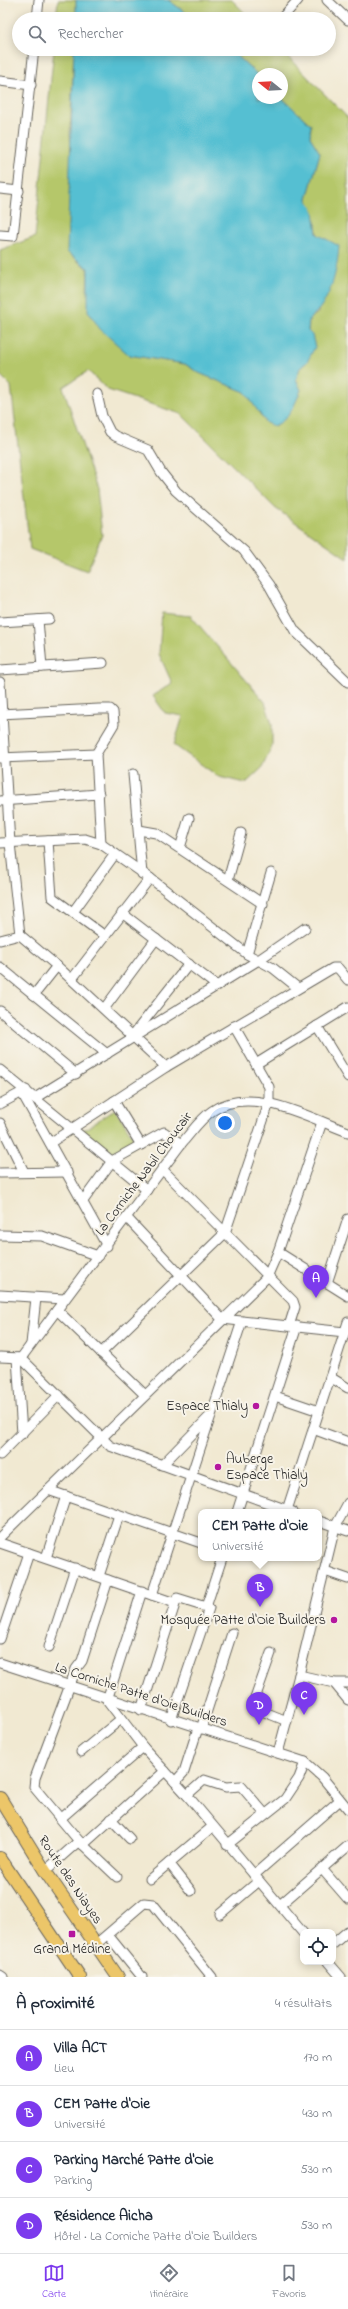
<!DOCTYPE html>
<html lang="fr">
<meta charset="utf-8">
<style>
body{margin:0;font-family:"Indie Flower",sans-serif;background:#f6f6f7;color:#1f2937}
.controls{position:absolute;right:12px;bottom:12px;display:grid;overflow:hidden;border-radius:8px;box-shadow:0 2px 10px #0003}
.controls button{width:36px;height:36px;display:grid;place-items:center;padding:0;border:0;border-bottom:1px solid #e0e1e3;background:#fff;color:#1f2937;font:20px sans-serif}
.compass{position:absolute;left:252px;top:68px;width:36px;height:36px;border-radius:50%;background:#fff;box-shadow:0 2px 10px #0003;rotate:288deg}
.you{position:absolute;left:225px;top:1123px;width:14px;height:14px;margin:-10px;border:3px solid #fff;border-radius:50%;background:#1a73e8;box-shadow:0 0 0 6px #1a73e833}
.badge{display:grid;place-items:center;width:26px;height:26px;border-radius:50%;background:#7c3aed;color:#fff;font-size:13px;font-weight:700}
.pin{position:absolute;translate:-50% -33px;filter:drop-shadow(0 1px 2px #0008)}
.pin::after{content:'';position:absolute;top:21px;width:14px;height:12px;background:inherit;clip-path:polygon(0 0,100% 0,50% 100%)}
.popup{position:absolute;left:198px;top:1509px;width:124px;height:52px;box-sizing:border-box;display:grid;place-content:center;border-radius:8px;background:#fff;filter:drop-shadow(0 1px 3px #0005);font-size:13px;white-space:nowrap;color:#747a83}
.popup b{font-size:15px;color:#1f2937}
.popup::after{content:'';position:absolute;left:50%;top:100%;margin-left:-8px;border:8px solid transparent;border-top-color:#fff}
.list{margin:0;padding:0;list-style:none}
h2{display:flex;justify-content:space-between;align-items:center;height:52px;margin:0;padding:0 16px;font-size:17px}
h2 small{font-size:13px;font-weight:400;color:#747a83}
.list li{display:grid;grid-template-columns:26px 1fr auto;gap:12px;align-items:center;box-sizing:border-box;height:56px;padding:0 16px;border-top:1px solid #e0e1e3}
.list b{display:block;font-size:15px;white-space:nowrap}
.list p{margin:0;font-size:13px;white-space:nowrap;color:#747a83}
.list em{font-size:13px;font-style:normal;color:#747a83}
.icon{flex:none;width:22px;height:22px;fill:none;stroke:currentColor;stroke-width:2;stroke-linecap:round;stroke-linejoin:round}
.map{position:relative;flex:none;width:348px;height:1977px;overflow:hidden}
.search{position:absolute;background:#fff;box-shadow:0 2px 10px #0003;left:12px;right:12px;top:12px;height:44px;display:flex;align-items:center;gap:10px;box-sizing:border-box;padding:0 14px;border-radius:22px;color:#747a83;font-size:15px}
.sheet{height:276px;background:#fff}
nav{display:flex;justify-content:space-around;align-items:center;box-sizing:border-box;height:56px;border-top:1px solid #e0e1e3;background:#fff;font-size:11px;color:#747a83}
nav a{display:grid;justify-items:center;gap:2px}
nav .on{color:#7c3aed}
.map>svg:first-child{display:block}
.green{fill:#b5c76a;stroke:#687243}
.water{fill:#55bfd2;stroke:#386e77}
.lines{fill:none;stroke-linecap:round;stroke-linejoin:round}
.minor-casing{stroke:#67645c;stroke-width:11}
.major-casing{stroke:#67645c;stroke-width:14}
.minor{stroke:#fff;stroke-width:9}
.major{stroke:#ecc669;stroke-width:12}
.poi-dot{fill:#b5179e;stroke:#f7f3e8;stroke-width:1.5}
.labels{text-anchor:middle;dominant-baseline:central;stroke-width:4;stroke-linejoin:round;paint-order:stroke}
.street-label{font-size:14px;fill:#1c1c1c;stroke:#f7f3e8}
.poi-label{font-size:14px;fill:#1c1c1c;stroke:#f7f3e8;text-anchor:end}
</style>
<div class="map">
<svg width="348" height="1977" viewBox="0 0 348 1977">
<rect width="100%" height="100%" fill="#f7f3e8"/>
<filter id="ink" filterUnits="userSpaceOnUse"><feTurbulence type="fractalNoise" baseFrequency=".025" numOctaves="2"/><feDisplacementMap in="SourceGraphic" scale="8" xChannelSelector="R" yChannelSelector="G"/><feConvolveMatrix kernelMatrix="1 2 1 2 8 2 1 2 1" color-interpolation-filters="sRGB"/></filter>
<filter id="wash" filterUnits="userSpaceOnUse"><feTurbulence type="fractalNoise" baseFrequency=".012" numOctaves="4" result="noise"/><feDisplacementMap in="SourceGraphic" scale="16" xChannelSelector="R" yChannelSelector="G"/><feGaussianBlur stdDeviation="0.9" result="paint"/><feColorMatrix in="noise" values="0 0 0 0 0 0 0 0 0 0 0 0 0 0 0 0 0 1.4 0 .05"/><feComposite in="paint" operator="in"/></filter>
<g filter="url(#wash)">
<rect width="100%" height="100%" fill="#f1e9d2"/>
<!-- green -->
<g class="green">
<path d="M58,0H76V19H56Z"/>
<path d="M168,0H232L251,19H195Z"/>
<path d="M54,49H74L70,134L77,261L88,268L87,290L129,355L185,364L199,373L246,392L266,423L301,391L296,379L300,368L307,362L309,319L318,313C318,279 324,228 307,199L320,153L310,137L311,125L282,98V74L258,75L230,49H280L348,118V559L275,508L181,414L108,390L88,371L63,387L97,489L102,535L87,571L30,549L11,386L0,375V250L35,237Z"/>
<path d="M162,613L191,616L265,702L272,724V746L262,768L246,783L219,777L174,745L183,716L165,713L153,696L172,683L159,654Z"/>
<path d="M115,1109L138,1144L113,1159L81,1132Z"/>
</g>
<!-- water -->
<g class="water">
<path d="M76,0H168L195,19H76Z"/>
<path d="M74,49H230L258,75V98H282L311,125L310,137L320,153L307,199L314,211L317,234L339,246C337,272 331,302 309,319L308,331L312,335L315,347L307,362L300,368L296,379L301,390C294,406 290,419 274,426L266,423L245,392L199,373L185,364L129,355L100,329L88,311V268L67,252Z"/>
</g>
</g>
<g filter="url(#ink)">
<g class="lines">
<defs>
<g id="minor">
<path d="M327,0L348,20"/>
<path d="M37,19L39,0"/>
<path d="M281,19L298,0"/>
<path d="M0,81L31,85"/>
<path d="M0,189L19,191"/>
<path d="M0,235L13,236L34,49"/>
<path d="M97,394L102,416L110,432L115,436L148,450L161,472L176,491L244,551L269,585L295,631L348,682"/>
<path d="M38,620L42,667"/>
<path d="M0,622L49,619"/>
<path d="M0,670L103,663"/>
<path d="M0,682L10,843L20,935L57,966L166,1067"/>
<path d="M0,714L99,709H110L113,712L114,724L96,754L101,844"/>
<path d="M0,758L96,754"/>
<path d="M133,774L142,874"/>
<path d="M0,801L99,794"/>
<path d="M139,830L156,833L263,904"/>
<path d="M48,841L52,897L105,936"/>
<path d="M0,843L85,839L101,844L150,878L247,954L273,968L298,988"/>
<path d="M180,848L189,818"/>
<path d="M228,880L241,833"/>
<path d="M73,912L115,854"/>
<path d="M122,913L217,986"/>
<path d="M0,940L20,935"/>
<path d="M247,954L271,873"/>
<path d="M0,967L107,1054"/>
<path d="M72,979L150,878"/>
<path d="M34,995L57,966"/>
<path d="M104,1009L156,939"/>
<path d="M0,1011L76,1074"/>
<path d="M317,1026L348,1077"/>
<path d="M133,1035L189,964"/>
<path d="M256,1064L348,1007"/>
<path d="M0,1070L147,1190"/>
<path d="M22,1093L107,1246"/>
<path d="M35,1098L257,961L305,928"/>
<path d="M114,1101L141,1145"/>
<path d="M0,1104L26,1090"/>
<path d="M0,1123L24,1172"/>
<path d="M50,1143L166,1067L333,968H338L348,980"/>
<path d="M162,1169L293,1301L295,1307L289,1326"/>
<path d="M0,1173L67,1172"/>
<path d="M83,1201L112,1161L164,1132L181,1144"/>
<path d="M127,1218L222,1319L345,1332"/>
<path d="M0,1235L42,1236L98,1256"/>
<path d="M278,1252L348,1296"/>
<path d="M327,1283L348,1219"/>
<path d="M0,1295L64,1299"/>
<path d="M57,1310L145,1395"/>
<path d="M31,1344L36,1298"/>
<path d="M101,1353L225,1233L269,1103V1087L234,1026"/>
<path d="M0,1357L21,1358L110,1446L293,1512"/>
<path d="M17,1358L22,1434"/>
<path d="M21,1358L181,1144C191,1133 200,1119 212,1111C251,1084 309,1118 348,1132"/>
<path d="M330,1377L348,1388"/>
<path d="M275,1396L319,1411"/>
<path d="M313,1429L348,1442"/>
<path d="M0,1455L59,1395"/>
<path d="M162,1465L209,1417"/>
<path d="M48,1490L201,1543"/>
<path d="M287,1510L348,1322"/>
<path d="M237,1512L297,1326"/>
<path d="M319,1521L348,1531"/>
<path d="M0,1537L267,1277L278,1252L322,1122"/>
<path d="M0,1543L175,1603"/>
<path d="M46,1558L66,1496"/>
<path d="M325,1571L348,1579"/>
<path d="M99,1576L119,1515"/>
<path d="M142,1591L107,1700L143,1747L187,1795L303,1933"/>
<path d="M152,1595L242,1321"/>
<path d="M206,1607L222,1558"/>
<path d="M0,1639L29,1553"/>
<path d="M49,1647L75,1568"/>
<path d="M271,1653L252,1707L287,1721"/>
<path d="M0,1663L305,1762L322,1777L348,1809"/>
<path d="M299,1675L334,1683H348"/>
<path d="M334,1683L348,1700"/>
<path d="M141,1710L177,1598L209,1608L171,1720"/>
<path d="M201,1729L232,1633"/>
<path d="M81,1752L121,1719"/>
<path d="M278,1753L299,1675L335,1527L348,1503"/>
<path d="M175,1782L184,1772L198,1728"/>
<path d="M187,1795L204,1780L226,1787L241,1786L265,1814"/>
<path d="M61,1818L143,1747"/>
<path d="M111,1819L130,1839"/>
<path d="M79,1841L34,1787L35,1778L76,1669L82,1661L108,1580"/>
<path d="M83,1845L165,1771"/>
<path d="M227,1845L285,1799L299,1778L305,1762"/>
<path d="M169,1863L191,1891"/>
<path d="M322,1869L348,1899"/>
<path d="M45,1871L79,1841L117,1877"/>
<path d="M254,1875L340,1800"/>
<path d="M150,1879L212,1827"/>
<path d="M280,1905L348,1846"/>
<path d="M220,1914L259,1881"/>
<path d="M108,1935L142,1977"/>
<path d="M333,1944L348,1931"/>
<path d="M95,1945L144,1903L153,1904L212,1977"/>
<path d="M328,1962L341,1977"/>
<path d="M0,1975L3,1977"/>
</g>
<g id="major">
<path d="M0,1798L45,1871L118,1977"/>
<path d="M0,1858L80,1977"/>
</g>
</defs>
<!-- minor casing -->
<use href="#minor" class="minor-casing"/>
<!-- major casing -->
<use href="#major" class="major-casing"/>
<!-- minor -->
<use href="#minor" class="minor"/>
<!-- major -->
<use href="#major" class="major"/>
</g>
</g>
<!-- markers -->
<g class="poi-dot">
<circle cx="256" cy="1406" r="4"/>
<circle cx="218" cy="1467" r="4"/>
<circle cx="334" cy="1620" r="4"/>
<rect x="68" y="1930" width="8" height="8" rx="2"/>
</g>
<g class="labels">
<!-- street labels -->
<g class="street-label">
<text transform="translate(144 1174) rotate(-53)">La Corniche Nabil Choucair</text>
<text transform="translate(141 1695) rotate(18)">La Corniche Patte d'Oie Builders</text>
<text transform="translate(70 1880) rotate(56)">Route des Niayes</text>
</g>
<!-- poi labels -->
<g class="poi-label">
<text x="248" y="1406">Espace Thialy</text>
<text x="226" y="1459" text-anchor="start">Auberge<tspan x="226" dy="16">Espace Thialy</tspan></text>
<text x="326" y="1620">Mosquée Patte d'Oie Builders</text>
<text x="72" y="1949" text-anchor="middle">Grand Médine</text>
</g>
</g>
</svg>
<div class="controls">
<button><svg class="icon" aria-label="locate" viewBox="0 0 24 24"><circle cx="12" cy="12" r="6"/><path d="M12 2v4M12 18v4M2 12h4M18 12h4"/></svg></button>
</div>
<svg class="compass" viewBox="-18 -18 36 36"><path d="M0-13l5 13h-10z" fill="#e53935"/><path d="M0 13l5-13h-10z" fill="#747a83"/></svg>
<div class="you"></div>
<div class="pin badge" style="left:316px;top:1298px">A</div>
<div class="pin badge" style="left:260px;top:1607px">B</div>
<div class="popup"><b>CEM Patte d'Oie</b>Université</div>
<div class="pin badge" style="left:304px;top:1715px">C</div>
<div class="pin badge" style="left:259px;top:1725px">D</div>
<div class="search"><svg class="icon" aria-label="search" viewBox="0 0 24 24"><circle cx="10" cy="10" r="6"/><path d="M15 15l6 6"/></svg>Rechercher</div>
</div>
<section class="sheet">
<h2>À proximité<small>4 résultats</small></h2>
<ul class="list">
<li><span class="badge">A</span><div><b>Villa ACT</b><p>Lieu</p></div><em>170 m</em></li>
<li><span class="badge">B</span><div><b>CEM Patte d'Oie</b><p>Université</p></div><em>430 m</em></li>
<li><span class="badge">C</span><div><b>Parking Marché Patte d'Oie</b><p>Parking</p></div><em>530 m</em></li>
<li><span class="badge">D</span><div><b>Résidence Aicha</b><p>Hôtel · La Corniche Patte d'Oie Builders</p></div><em>530 m</em></li>
</ul>
</section>
<nav>
<a class="on"><svg class="icon" aria-label="map" viewBox="0 0 24 24"><path d="M3 6l6-2 6 2 6-2v14l-6 2-6-2-6 2zM9 4v14M15 6v14"/></svg>Carte</a>
<a><svg class="icon" aria-label="directions" viewBox="0 0 24 24"><path d="M12 3l9 9-9 9-9-9zM9 14v-3h6M13 9l2 2-2 2"/></svg>Itinéraire</a>
<a><svg class="icon" aria-label="saved" viewBox="0 0 24 24"><path d="M7 4h10v16l-5-4-5 4z"/></svg>Favoris</a>
</nav>
